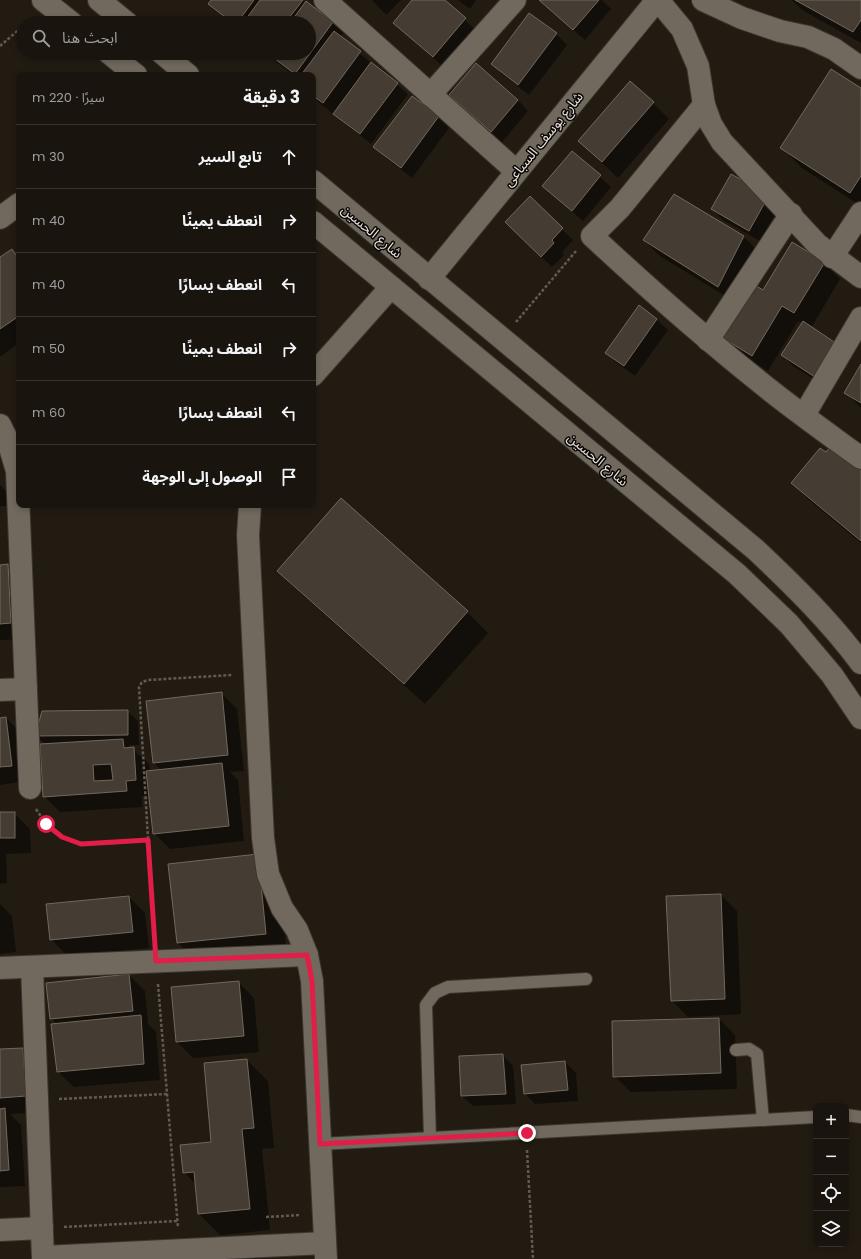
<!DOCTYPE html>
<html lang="ar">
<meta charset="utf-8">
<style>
body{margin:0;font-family:Poppins,"Noto Sans Arabic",sans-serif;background:#27211c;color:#f1f3f6;direction:rtl}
.controls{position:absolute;right:12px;bottom:12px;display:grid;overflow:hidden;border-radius:8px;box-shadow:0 2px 6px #0003}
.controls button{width:36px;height:36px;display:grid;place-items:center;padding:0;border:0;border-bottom:1px solid #38332e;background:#1a140e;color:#f1f3f6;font:20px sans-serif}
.stop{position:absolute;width:12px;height:12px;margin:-9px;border:3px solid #e11d48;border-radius:50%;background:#fff}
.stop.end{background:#e11d48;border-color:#fff;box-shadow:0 1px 4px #0008}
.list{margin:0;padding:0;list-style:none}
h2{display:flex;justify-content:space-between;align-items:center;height:52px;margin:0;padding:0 16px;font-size:17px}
h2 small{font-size:13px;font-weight:400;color:#9f9e9e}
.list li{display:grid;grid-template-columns:26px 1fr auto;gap:12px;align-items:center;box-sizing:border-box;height:64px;padding:0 16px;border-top:1px solid #38332e}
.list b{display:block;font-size:15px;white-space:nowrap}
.list em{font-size:13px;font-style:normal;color:#9f9e9e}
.icon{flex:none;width:22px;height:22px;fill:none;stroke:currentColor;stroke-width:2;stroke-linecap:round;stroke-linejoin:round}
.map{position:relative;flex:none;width:861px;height:1259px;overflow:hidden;direction:ltr}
.search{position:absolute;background:#1a140e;box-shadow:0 2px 6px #0003;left:16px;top:16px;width:300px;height:44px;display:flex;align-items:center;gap:10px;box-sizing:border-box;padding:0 14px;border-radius:22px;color:#9f9e9e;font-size:15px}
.panel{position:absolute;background:#1a140e;box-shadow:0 2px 6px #0003;left:16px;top:72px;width:300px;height:436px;border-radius:8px;direction:rtl}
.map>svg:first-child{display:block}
.shadow{fill:#0007}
.building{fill:#453d33;stroke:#71695d;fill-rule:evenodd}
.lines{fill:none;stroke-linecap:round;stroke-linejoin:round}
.service-casing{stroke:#3b3631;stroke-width:14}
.minor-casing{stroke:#3b3631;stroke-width:24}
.path{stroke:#615b53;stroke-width:2.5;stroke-dasharray:3 2;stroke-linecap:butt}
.service{stroke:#71695e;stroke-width:12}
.minor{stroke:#71695e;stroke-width:22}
.route{stroke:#e11d48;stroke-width:5}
.labels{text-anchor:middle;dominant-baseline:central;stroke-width:3;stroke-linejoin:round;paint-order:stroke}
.street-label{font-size:14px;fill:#e6e1db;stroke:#090604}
</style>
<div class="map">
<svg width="861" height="1259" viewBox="0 0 861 1259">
<rect width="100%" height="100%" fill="#221b12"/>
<!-- shadow -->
<g class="shadow">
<path d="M212,0H302L332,23L343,33L340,37L408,94L371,144L313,98V75H294L264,53H309V23H231L209,4Z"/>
<path d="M372,0H401L386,15Z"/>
<path d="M414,0H443L481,35L449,72L394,23Z"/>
<path d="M458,0H476L470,9Z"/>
<path d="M539,0H602L611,9L585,40Z"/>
<path d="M792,0H861V43L802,10Z"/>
<path d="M556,34L567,45L529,95L503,75L492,64Z"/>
<path d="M861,89V206L802,168L782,148Z"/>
<path d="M450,95L518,100L528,111L502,142Z"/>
<path d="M412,97L439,117L449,128L412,178L386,158L375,147Z"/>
<path d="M653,103L669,119L618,178L579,141Z"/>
<path d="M572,152L611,187L583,221L544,186Z"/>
<path d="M731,175L779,207L760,241L723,220L712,209Z"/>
<path d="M674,195L744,237L760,253L735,302L660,256L644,240Z"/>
<path d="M530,198L573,240L562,252L564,255L552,267L517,233Z"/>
<path d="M12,250L19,257V343L0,357V259Z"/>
<path d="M824,263L840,279L811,328L829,389L793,366L782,355L803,324L798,321L768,371L738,353L722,337L764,292Z"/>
<path d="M639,307L657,320L668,330L635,376L617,363L606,353Z"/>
<path d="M861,366V408L845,392Z"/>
<path d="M826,453L861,463V543L808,499L792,483Z"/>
<path d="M0,485L6,491L7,506H0Z"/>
<path d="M341,500L467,612L488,633L425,704L299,592L278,571Z"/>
<path d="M0,566H8L24,582L26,639L0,640Z"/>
<path d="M221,693L237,709L244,771L230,772L238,780L244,841L170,849L154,833L150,796H142V807L60,812L44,796L46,745L36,736L127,711L138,721L139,745H128L149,764L150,772L162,771L154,763Z"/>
<path d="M6,718L22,734L27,781L0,785V719Z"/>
<path d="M0,813H14L30,829L31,853L6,854L7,883L0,884Z"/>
<path d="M170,865L278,876L287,954L199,964L178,943Z"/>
<path d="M721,895L737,911L741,1014L688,1017L672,1001Z"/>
<path d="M129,897L145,913L149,948L67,956L51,939L47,904Z"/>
<path d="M0,904L12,916L16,952L0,954Z"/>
<path d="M129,975L145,991L148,1024L156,1032L160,1080L74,1087L57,1071V1024L51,1018Z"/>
<path d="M238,982L254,998L259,1052L193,1058L177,1042L172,988Z"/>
<path d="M719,1019L735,1035L737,1089L631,1092L614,1076Z"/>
<path d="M22,1049L38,1065L42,1112L10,1114L21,1125L25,1186L0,1187V1050Z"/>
<path d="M503,1055L513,1066L516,1104L473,1106L462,1096Z"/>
<path d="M247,1060L268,1081L274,1148L262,1149L270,1230L220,1235L199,1214L196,1185L184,1172L212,1143Z"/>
<path d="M565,1062L576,1073L578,1101L535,1104L525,1094Z"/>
<path d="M255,1255L259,1259H204Z"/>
</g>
<!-- building -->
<g class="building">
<path d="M211,0H254L237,23H233L208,4Z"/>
<path d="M260,0H303L285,23H243Z"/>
<path d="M412,0H445L466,18L433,57L393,23Z"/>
<path d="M539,0H599L573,30Z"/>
<path d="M795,0H861V20L853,32Z"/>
<path d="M306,1L333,22L295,74L267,53H309V23H290Z"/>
<path d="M529,13L557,33L518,85L491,64Z"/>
<path d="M334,31L361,51L323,103L313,96V75H301Z"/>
<path d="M371,62L398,83L360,134L333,114Z"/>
<path d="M476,63L518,100L491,132L449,95Z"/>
<path d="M831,69L861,88V176L850,193L780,148Z"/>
<path d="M630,81L654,102L602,162L578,141Z"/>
<path d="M412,96L439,116L401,168L373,147Z"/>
<path d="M572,151L601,175L572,211L542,186Z"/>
<path d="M731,174L769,195L749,231L711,209Z"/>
<path d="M674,194L744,236L718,287L643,240Z"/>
<path d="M530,196L563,228L552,240L554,243L541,257L505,222Z"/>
<path d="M792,242L825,262L794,313L782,306L752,356L721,337L753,284L763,290Z"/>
<path d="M12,249L19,259V316L0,329V257Z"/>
<path d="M639,305L657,319L624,366L605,353Z"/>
<path d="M803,321L840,346L818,379L781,355Z"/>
<path d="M861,364V403L844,393Z"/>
<path d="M835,440L861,462V541L791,483L820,448L826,452Z"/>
<path d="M341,498L468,611L404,684L277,571Z"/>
<path d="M8,564L11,623L0,624V565Z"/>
<path d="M222,692L228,755L153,763L146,701Z"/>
<path d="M128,710V735L35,736L42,711Z"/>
<path d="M6,717L12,766L0,767V718Z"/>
<path d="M123,739L124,748L134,747L136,780L126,781L127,791L43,797L40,744ZM111,764L113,780L94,781L93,765Z"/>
<path d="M222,763L229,826L153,834L146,771Z"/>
<rect x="0" y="812" width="15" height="26"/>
<path d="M258,854L266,934L177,943L168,864Z"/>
<path d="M721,894L725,999L671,1001L666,896Z"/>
<path d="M129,896L133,932L50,940L46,904Z"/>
<path d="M129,974L133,1011L50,1019L46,983Z"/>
<path d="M239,981L244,1036L176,1042L171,987Z"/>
<path d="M141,1015L144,1064L57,1072L51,1024Z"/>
<path d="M719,1018L721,1073L613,1077L612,1021Z"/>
<path d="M23,1048L26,1096L0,1098V1049Z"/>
<path d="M503,1054L506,1094L461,1096L459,1056Z"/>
<path d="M247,1059L254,1128L242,1129L250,1209L198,1214L194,1172L183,1173L180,1145L211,1142L204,1063Z"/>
<path d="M565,1061L568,1090L524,1094L521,1065Z"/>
<path d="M5,1108L9,1170L0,1171V1109Z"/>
</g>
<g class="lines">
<defs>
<g id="service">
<path d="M736,1050L749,1049L757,1054L763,1120"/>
<path d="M846,1115L861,1117"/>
<path d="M430,1138L426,1005L435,993L448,987L586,979"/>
<path d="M320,1144L816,1117"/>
</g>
<g id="minor">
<path d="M43,0L72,23"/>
<path d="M99,0L127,23"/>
<path d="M325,0L516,171"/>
<path d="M658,0L682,29L698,66L704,105L711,124L722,142L817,244L861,277"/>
<path d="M703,0L742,18L780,31L808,37L834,49L861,68"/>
<path d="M109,53L136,75"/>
<path d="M162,53L188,75"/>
<path d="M430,95L515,0"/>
<path d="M704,105L620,208L592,236C650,290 709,342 771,391C800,414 831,436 861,458"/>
<path d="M313,181L756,550C793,585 830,621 861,663"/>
<path d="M0,218L19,204"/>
<path d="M313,222L737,574L789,624L832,675L861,718"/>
<path d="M832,257L861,213"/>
<path d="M429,279L657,0"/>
<path d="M708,340L791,214"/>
<path d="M313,375L391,287"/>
<path d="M804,415L861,318"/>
<path d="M0,425L8,441L17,471L30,788"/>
<path d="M250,505L248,535L263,838L268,874L282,908L297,930L307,955L312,981L326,1259"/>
<path d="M0,690L26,689"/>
<path d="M32,967L43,1259"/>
<path d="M0,968L307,955"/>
<path d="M0,1230L42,1228"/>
<path d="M43,1257L325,1243"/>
</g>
</defs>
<!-- service casing -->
<use href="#service" class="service-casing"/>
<!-- minor casing -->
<use href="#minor" class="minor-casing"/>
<!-- path -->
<g class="path">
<path d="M27,23L31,19"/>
<path d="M0,46L23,26"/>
<path d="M516,322L576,251"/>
<path d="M36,809C66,856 100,843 148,840"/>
<path d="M154,939L139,687L142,682L148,680L232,675"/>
<path d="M158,984L178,1228"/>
<path d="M59,1099L167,1094"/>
<path d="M527,1150L533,1259"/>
<path d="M266,1217L301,1215"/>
<path d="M64,1227L177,1221"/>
</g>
<!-- service -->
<use href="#service" class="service"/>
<!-- minor -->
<use href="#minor" class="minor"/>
</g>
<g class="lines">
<!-- route -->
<path class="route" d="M46,824L62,837L81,844L148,840L156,961L307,955L312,981L320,1144L527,1133"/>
</g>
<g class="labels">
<!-- street labels -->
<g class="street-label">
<text transform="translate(543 139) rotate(-51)">شارع يوسف السباعى</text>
<text transform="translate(372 231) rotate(40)">شارع الحسين</text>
<text transform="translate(598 459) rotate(40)">شارع الحسين</text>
</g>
</g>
</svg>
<div class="controls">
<button>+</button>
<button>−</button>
<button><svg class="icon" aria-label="locate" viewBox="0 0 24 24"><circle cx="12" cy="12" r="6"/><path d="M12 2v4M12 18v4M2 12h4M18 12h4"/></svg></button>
<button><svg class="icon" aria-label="layers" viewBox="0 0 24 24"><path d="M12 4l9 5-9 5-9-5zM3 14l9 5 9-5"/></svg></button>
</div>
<div class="stop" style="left:46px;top:824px"></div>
<div class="stop end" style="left:527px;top:1133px"></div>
<div class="search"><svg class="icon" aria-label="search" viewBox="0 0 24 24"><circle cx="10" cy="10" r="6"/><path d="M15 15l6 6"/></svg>ابحث هنا</div>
<section class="panel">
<h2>3 دقيقة<small>سيرًا · 220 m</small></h2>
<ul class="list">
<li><svg class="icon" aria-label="ahead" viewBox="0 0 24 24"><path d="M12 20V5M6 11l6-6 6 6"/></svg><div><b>تابع السير</b></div><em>30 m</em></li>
<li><svg class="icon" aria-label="right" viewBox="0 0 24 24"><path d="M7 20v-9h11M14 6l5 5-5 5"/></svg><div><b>انعطف يمينًا</b></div><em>40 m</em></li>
<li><svg class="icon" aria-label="left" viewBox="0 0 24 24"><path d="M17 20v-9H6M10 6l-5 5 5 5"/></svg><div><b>انعطف يسارًا</b></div><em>40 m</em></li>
<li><svg class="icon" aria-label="right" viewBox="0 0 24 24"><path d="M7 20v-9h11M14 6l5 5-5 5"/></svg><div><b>انعطف يمينًا</b></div><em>50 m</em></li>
<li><svg class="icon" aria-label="left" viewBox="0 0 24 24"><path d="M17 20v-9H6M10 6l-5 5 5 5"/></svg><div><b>انعطف يسارًا</b></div><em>60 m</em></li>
<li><svg class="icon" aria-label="arrive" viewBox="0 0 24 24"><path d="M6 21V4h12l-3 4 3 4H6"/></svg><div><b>الوصول إلى الوجهة</b></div></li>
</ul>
</section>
</div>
